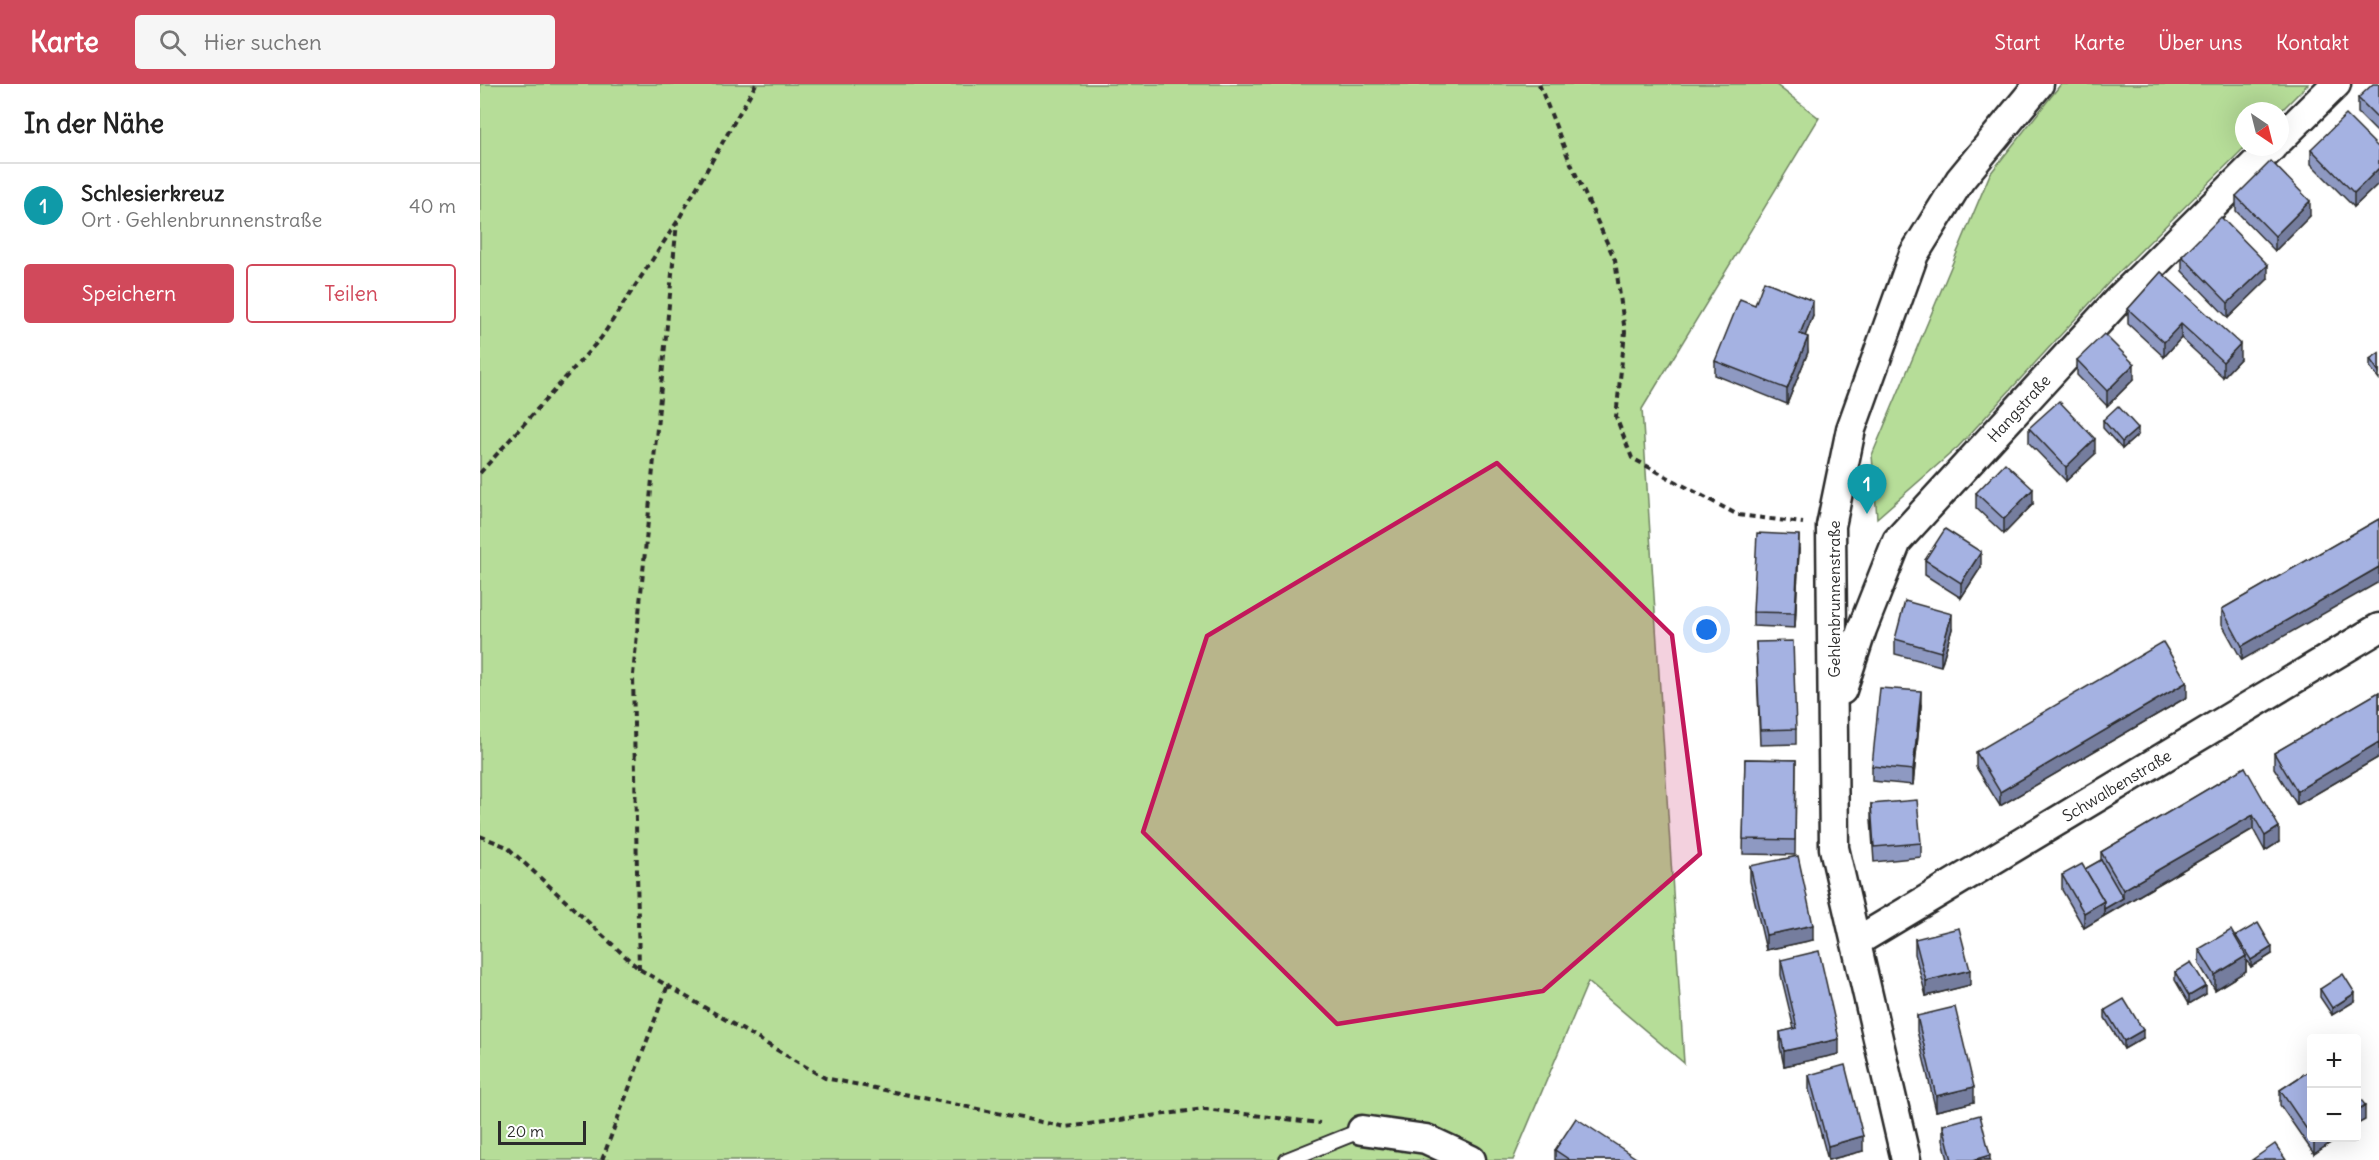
<!DOCTYPE html>
<html lang="de">
<meta charset="utf-8">
<style>
body{margin:0;font-family:Delius,sans-serif;background:#f6f6f6;color:#222}
.controls{position:absolute;right:18px;bottom:18px;display:grid;overflow:hidden;border-radius:6px;box-shadow:0 6px 24px #0002}
.controls button{width:54px;height:54px;display:grid;place-items:center;padding:0;border:0;border-bottom:2px solid #e0e0e0;background:#fff;color:#222;font:30px sans-serif}
.compass{position:absolute;left:1755px;top:18px;width:54px;height:54px;border-radius:50%;background:#fff;box-shadow:0 6px 24px #0002;rotate:145deg}
.scale{position:absolute;left:18px;bottom:15px;width:88px;box-sizing:border-box;padding-left:6px;border:3px solid #2b2b2b;border-top:0;font-size:16px;line-height:21px;white-space:nowrap;color:#2b2b2b;-webkit-text-stroke:4px #fff;paint-order:stroke}
.you{position:absolute;left:1227px;top:546px;width:21px;height:21px;margin:-15px;border:4px solid #fff;border-radius:50%;background:#1a73e8;box-shadow:0 0 0 9px #1a73e833}
.badge{display:grid;place-items:center;width:39px;height:39px;border-radius:50%;background:#d1495b;color:#fff;font-size:20px;font-weight:700}
.pin{position:absolute;translate:-50% -50px;filter:drop-shadow(0 2px 3px #0008)}
.pin::after{content:'';position:absolute;top:32px;width:21px;height:18px;background:inherit;clip-path:polygon(0 0,100% 0,50% 100%)}
.list{margin:0;padding:0;list-style:none}
h2{display:flex;justify-content:space-between;align-items:center;height:78px;margin:0;padding:0 24px;font-size:26px}
h2 small{font-size:20px;font-weight:400;color:#767676}
.list li{display:grid;grid-template-columns:39px 1fr auto;gap:18px;align-items:center;box-sizing:border-box;height:84px;padding:0 24px;border-top:2px solid #e0e0e0}
.list b{display:block;font-size:22px;white-space:nowrap}
.list p{margin:0;font-size:20px;white-space:nowrap;color:#767676}
.list em{font-size:20px;font-style:normal;color:#767676}
.actions{display:flex;gap:12px;padding:18px 24px}
.actions a{flex:1;padding:14px 0;border:2px solid #d1495b;border-radius:6px;text-align:center;font-size:21px;color:#d1495b}
.actions .main{background:#d1495b;color:#fff}
.icon{flex:none;width:33px;height:33px;fill:none;stroke:currentColor;stroke-width:2;stroke-linecap:round;stroke-linejoin:round}
.map{position:relative;flex:none;width:1899px;height:1076px;overflow:hidden}
header{display:flex;align-items:center;gap:36px;box-sizing:border-box;height:84px;padding:0 30px;background:#d1495b;color:#fff}
header strong{font-size:28px}
nav{display:flex;gap:33px;margin-inline-start:auto;font-size:21px}
.search{width:420px;height:54px;background:#f6f6f6;display:flex;align-items:center;gap:15px;box-sizing:border-box;padding:0 21px;border-radius:6px;color:#767676;font-size:22px}
main{display:flex}
aside{flex:1;background:#fff}
.map>svg:first-child{display:block}
.green{fill:#b6dd98;stroke:#708462;stroke-width:1.5}
.lines{fill:none;stroke-linecap:round;stroke-linejoin:round}
.lane-casing{stroke:#2b2b2b;stroke-width:18}
.street-casing{stroke:#2b2b2b;stroke-width:33}
.path{stroke:#2b2b2b;stroke-width:4;stroke-dasharray:6 4.5;stroke-linecap:butt}
.lane{stroke:#fff;stroke-width:14}
.street{stroke:#fff;stroke-width:28}
.wall{fill:#8e99c2;stroke:#2b2b2b;stroke-width:1.5}
.shaded-wall{fill:#747d9e;stroke:#2b2b2b;stroke-width:1.5}
.building{fill:#a5b2e2;stroke:#2b2b2b;stroke-width:1.5}
.marked{fill:#c2185b;fill-opacity:0.2;stroke:#c2185b;stroke-width:4.5;stroke-linejoin:round}
.labels{text-anchor:middle;dominant-baseline:central;stroke-width:6;stroke-linejoin:round;paint-order:stroke}
.street-label{font-size:16px;fill:#2b2b2b;stroke:#fff}
</style>
<header>
<strong>Karte</strong>
<div class="search"><svg class="icon" aria-label="search" viewBox="0 0 24 24"><circle cx="10" cy="10" r="6"/><path d="M15 15l6 6"/></svg>Hier suchen</div>
<nav><a>Start</a><a>Karte</a><a>Über uns</a><a>Kontakt</a></nav>
</header>
<main>
<aside>
<h2>In der Nähe<small></small></h2>
<ul class="list">
<li><span class="badge" style="background:#0f9aa8">1</span><div><b>Schlesierkreuz</b><p>Ort · Gehlenbrunnenstraße</p></div><em>40 m</em></li>
</ul>
<div class="actions"><a class="main">Speichern</a><a>Teilen</a></div>
</aside>
<div class="map">
<svg width="1899" height="1076" viewBox="0 0 1899 1076">
<rect width="100%" height="100%" fill="#fff"/>
<filter id="ink" filterUnits="userSpaceOnUse"><feTurbulence type="fractalNoise" baseFrequency=".0167" numOctaves="2"/><feDisplacementMap in="SourceGraphic" scale="12" xChannelSelector="R" yChannelSelector="G"/><feConvolveMatrix kernelMatrix="1 2 1 2 8 2 1 2 1" color-interpolation-filters="sRGB"/></filter>
<g filter="url(#ink)">
<!-- green -->
<g class="green">
<path d="M0,0H1295L1339,34L1162,325L1204,979L1108,898L1033,1076H0Z"/>
<path d="M1581,0H1828L1800,28L1764,27L1765,63L1632,195L1478,363L1397,434L1392,371L1510,90Z"/>
</g>
<g class="lines">
<defs>
<path id="lane" d="M807,1076L882,1046"/>
<g id="street">
<path d="M1800,55L1856,0"/>
<path id="s1" d="M1362,606L1382,545L1417,457L1638,216L1792,63"/>
<path id="s2" d="M1376,858L1899,544"/>
<path d="M882,1046L946,1055L991,1076"/>
<path d="M1426,1076L1354,764L1351,442L1371,345L1434,170L1480,96L1559,0"/>
</g>
</defs>
<!-- lane casing -->
<use href="#lane" class="lane-casing"/>
<!-- street casing -->
<use href="#street" class="street-casing"/>
<!-- path -->
<g class="path">
<path d="M1059,0L1088,73L1135,176L1145,248L1136,333L1152,374L1258,431L1323,439"/>
<path d="M0,389L121,254L197,138L276,0"/>
<path d="M0,752L27,763L159,885L345,994L586,1043L724,1025L840,1039"/>
<path d="M159,885L153,591L197,138"/>
<path d="M122,1076L188,901"/>
</g>
<!-- lane -->
<use href="#lane" class="lane"/>
<!-- street -->
<use href="#street" class="street"/>
</g>
<!-- wall -->
<g class="wall">
<path d="M1899,0V50L1878,29V14Z"/>
<path d="M1899,64V99L1874,123L1831,80V65Z"/>
<path d="M1756,112L1830,132L1795,167L1756,127Z"/>
<path d="M1702,172L1788,195L1748,234L1702,187Z"/>
<path d="M1681,188L1760,275L1743,293L1701,254L1684,273L1648,240V225Z"/>
<path d="M1275,221L1333,232L1325,252L1328,268L1307,320L1235,291V277Z"/>
<path d="M1899,269V295L1890,283V275Z"/>
<path d="M1597,276L1654,295L1627,322L1597,291Z"/>
<path d="M1623,336L1658,351L1642,365L1623,344Z"/>
<path d="M1549,344L1615,370L1586,397L1549,359Z"/>
<path d="M1496,409L1553,420L1524,450L1496,424Z"/>
<path d="M1899,435L1762,576L1742,540V525Z"/>
<path d="M1319,466L1315,544L1273,542V528Z"/>
<path d="M1445,476L1501,483L1481,514L1445,491Z"/>
<path d="M1472,545L1461,582L1415,570V555Z"/>
<path d="M1276,558L1316,645V660L1280,661Z"/>
<path d="M1899,608V673L1817,721L1794,684V669Z"/>
<path d="M1707,613L1520,722L1496,683V668Z"/>
<path d="M1441,622L1433,701L1392,697V682Z"/>
<path d="M1265,675L1316,676L1315,771L1263,770Z"/>
<path d="M1765,683L1799,758L1785,767L1773,745L1604,844L1582,806V791L1605,785L1621,776V768Z"/>
<path d="M1391,720L1441,759V773L1394,778L1391,735Z"/>
<path d="M1270,782L1333,856L1286,866L1270,797Z"/>
<path d="M1756,852L1792,870L1771,883L1766,876V887L1735,906L1719,880V865L1756,855Z"/>
<path d="M1435,855L1490,901L1446,912L1435,870Z"/>
<path d="M1301,876L1359,970L1304,982L1300,963V948L1314,945L1301,891Z"/>
<path d="M1695,888L1726,910L1709,920L1695,896Z"/>
<path d="M1840,905L1875,917L1852,931L1840,913Z"/>
<path d="M1625,926L1663,954L1644,965L1625,934Z"/>
<path d="M1437,932L1494,1018L1456,1027L1437,947Z"/>
<path d="M1832,985V1053H1859L1834,1070L1800,1021V1006Z"/>
<path d="M1329,991L1383,1067L1348,1076L1329,1006Z"/>
<path d="M1463,1041L1510,1076H1468L1463,1056Z"/>
<path d="M1075,1066L1159,1076H1075Z"/>
</g>
<!-- shaded-wall -->
<g class="shaded-wall">
<path d="M1899,84V99L1874,123V109Z"/>
<path d="M1830,117V132L1795,167V152Z"/>
<path d="M1788,181V195L1748,234V219Z"/>
<path d="M1333,217V232L1320,265V250Z"/>
<path d="M1701,240V254L1684,273V258Z"/>
<path d="M1328,253V268L1307,320V305Z"/>
<path d="M1760,260V275L1743,293V278Z"/>
<path d="M1654,280V295L1627,322V307Z"/>
<path d="M1658,344V351L1642,365V358Z"/>
<path d="M1615,355V370L1586,397V383Z"/>
<path d="M1553,405V420L1524,450V435Z"/>
<path d="M1319,451V466L1315,544V529Z"/>
<path d="M1501,468V483L1481,514V499Z"/>
<path d="M1899,483V498L1762,576V562Z"/>
<path d="M1472,530V545L1461,582V568Z"/>
<path d="M1707,598V613L1520,722V708Z"/>
<path d="M1441,607V622L1433,701V686Z"/>
<path d="M1899,658V673L1817,721V707Z"/>
<path d="M1773,731V745L1624,832V825L1643,814V806Z"/>
<path d="M1799,743V758L1785,767V752Z"/>
<path d="M1624,817V832L1604,844V829Z"/>
<path d="M1333,841V856L1286,866V851Z"/>
<path d="M1792,863V870L1771,883V876Z"/>
<path d="M1766,872V887L1735,906V891Z"/>
<path d="M1490,886V901L1446,912V897Z"/>
<path d="M1726,902V910L1709,920V912Z"/>
<path d="M1875,909V917L1852,931V924Z"/>
<path d="M1663,946V954L1644,965V957Z"/>
<path d="M1359,955V970L1304,982V967Z"/>
<path d="M1494,1003V1018L1456,1027V1012Z"/>
<path d="M1885,1021V1036L1876,1041V1027Z"/>
<path d="M1383,1052V1067L1348,1076V1062Z"/>
<path d="M1837,1053H1859L1834,1070V1056Z"/>
<path d="M1510,1071V1076H1493Z"/>
</g>
<!-- building -->
<g class="building">
<path d="M1893,0H1899V35L1878,14Z"/>
<path d="M1866,31L1899,64V84L1874,109L1831,65Z"/>
<path d="M1791,77L1830,117L1795,152L1756,112Z"/>
<path d="M1741,133L1788,181L1748,219L1702,172Z"/>
<path d="M1681,188L1760,260L1743,278L1701,240L1684,258L1648,225Z"/>
<path d="M1284,197L1333,217L1320,250L1328,253L1307,305L1235,277L1260,215L1275,221Z"/>
<path d="M1624,250L1654,280L1627,307L1597,276Z"/>
<path d="M1899,269V288L1890,275Z"/>
<path d="M1579,317L1615,355L1586,383L1549,344Z"/>
<path d="M1638,322L1658,344L1642,358L1623,336Z"/>
<path d="M1525,379L1553,405L1524,435L1496,409Z"/>
<path d="M1899,435V483L1762,562L1742,525Z"/>
<path d="M1465,445L1501,468L1481,499L1445,476Z"/>
<path d="M1277,449L1319,451L1315,529L1273,528Z"/>
<path d="M1425,517L1472,530L1461,568L1415,555Z"/>
<path d="M1313,557L1316,645L1280,646L1276,558Z"/>
<path d="M1683,558L1707,598L1520,708L1496,668Z"/>
<path d="M1400,604L1441,607L1433,686L1392,682Z"/>
<path d="M1899,608V658L1817,707L1794,669Z"/>
<path d="M1265,675L1316,676L1315,756L1263,755Z"/>
<path d="M1765,683L1799,743L1785,752L1773,731L1643,806L1621,768Z"/>
<path d="M1437,716L1441,759L1394,763L1391,720Z"/>
<path d="M1318,772L1333,841L1286,851L1270,782Z"/>
<path d="M1621,776L1643,814L1624,825V817L1605,785Z"/>
<path d="M1602,780L1624,817L1604,829L1582,791Z"/>
<path d="M1778,839L1792,863L1771,876L1756,852Z"/>
<path d="M1479,844L1490,886L1446,897L1435,855Z"/>
<path d="M1751,846L1766,872L1735,891L1719,865Z"/>
<path d="M1339,867L1359,955L1304,967L1300,948L1317,944L1301,876Z"/>
<path d="M1711,878L1726,902L1709,912L1695,888Z"/>
<path d="M1863,890L1875,909L1852,924L1840,905Z"/>
<path d="M1644,915L1663,946L1644,957L1625,926Z"/>
<path d="M1475,923L1494,1003L1456,1012L1437,932Z"/>
<path d="M1365,981L1383,1052L1348,1062L1329,991Z"/>
<path d="M1832,985V1053L1800,1006Z"/>
<path d="M1876,1009L1885,1021L1876,1027Z"/>
<path d="M1500,1031L1510,1071L1493,1076H1472L1463,1041Z"/>
<path d="M1096,1034L1159,1076H1090L1075,1066Z"/>
<path d="M1795,1060L1806,1076H1772Z"/>
</g>
</g>
<!-- marked area -->
<path class="marked" d="M1017,379L1192,551L1220,770L1063,907L857,940L663,748L727,552Z"/>
<g class="labels">
<!-- street labels -->
<g class="street-label">
<text stroke="none"><textPath href="#s1" startOffset="339">Hangstraße</textPath></text>
<text transform="translate(1354 515) rotate(-90)">Gehlenbrunnenstraße</text>
<text stroke="none"><textPath href="#s2" startOffset="304">Schwalbenstraße</textPath></text>
</g>
</g>
</svg>
<div class="controls">
<button>+</button>
<button>−</button>
</div>
<svg class="compass" viewBox="-18 -18 36 36"><path d="M0-13l5 13h-10z" fill="#e53935"/><path d="M0 13l5-13h-10z" fill="#767676"/></svg>
<div class="scale">20 m</div>
<div class="you"></div>
<div class="pin badge" style="left:1387px;top:430px;background:#0f9aa8">1</div>
</div>
</main>
